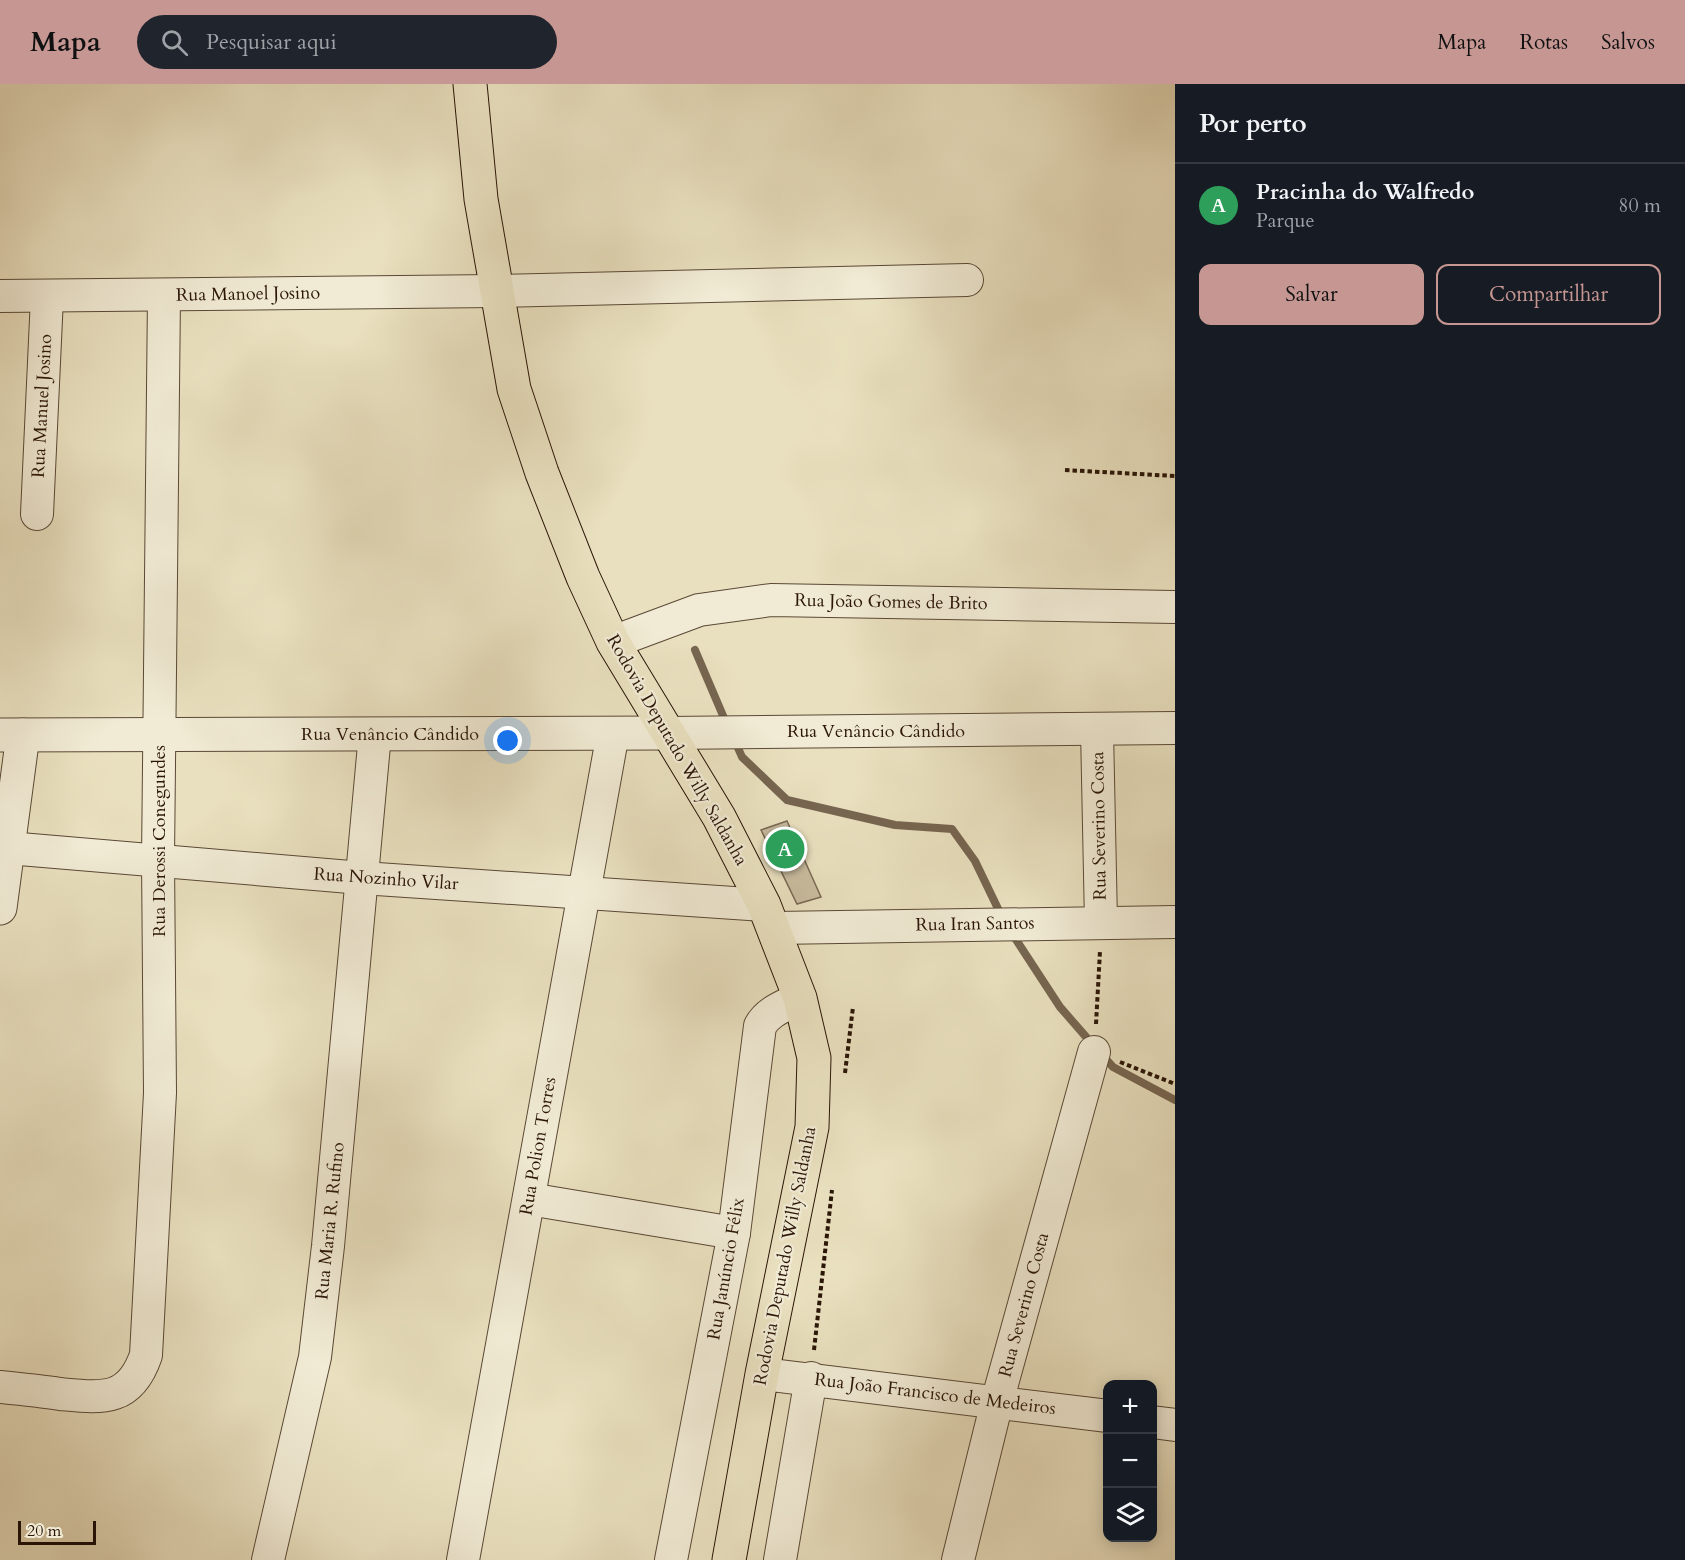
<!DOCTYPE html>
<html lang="pt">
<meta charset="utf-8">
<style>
body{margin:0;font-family:Cardo,serif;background:#20242c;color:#f1f3f6}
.controls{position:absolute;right:18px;bottom:18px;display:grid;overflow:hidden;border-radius:12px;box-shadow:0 3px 15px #0003}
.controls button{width:54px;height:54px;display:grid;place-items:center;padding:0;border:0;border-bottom:2px solid #363941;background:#171b24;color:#f1f3f6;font:30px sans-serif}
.scale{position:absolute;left:18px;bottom:15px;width:78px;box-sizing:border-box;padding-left:6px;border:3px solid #2a1507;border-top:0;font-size:16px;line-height:21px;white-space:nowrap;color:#2a1507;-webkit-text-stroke:4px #f1ebd5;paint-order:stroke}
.you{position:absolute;left:508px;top:657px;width:21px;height:21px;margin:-15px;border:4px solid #fff;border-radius:50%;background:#1a73e8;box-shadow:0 0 0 9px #1a73e833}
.badge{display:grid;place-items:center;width:39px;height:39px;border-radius:50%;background:#c59692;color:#fff;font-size:20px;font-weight:700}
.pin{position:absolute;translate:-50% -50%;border:3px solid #fff;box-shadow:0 2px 6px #0006}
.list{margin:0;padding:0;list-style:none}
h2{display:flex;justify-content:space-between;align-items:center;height:78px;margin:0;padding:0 24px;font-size:26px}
h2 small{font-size:20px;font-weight:400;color:#9ea1a6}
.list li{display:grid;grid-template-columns:39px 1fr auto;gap:18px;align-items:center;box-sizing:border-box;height:84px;padding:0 24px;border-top:2px solid #363941}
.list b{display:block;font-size:22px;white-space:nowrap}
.list p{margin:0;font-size:20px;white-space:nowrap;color:#9ea1a6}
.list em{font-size:20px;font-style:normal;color:#9ea1a6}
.actions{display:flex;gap:12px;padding:18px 24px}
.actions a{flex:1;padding:14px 0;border:2px solid #c59692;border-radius:12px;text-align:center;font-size:21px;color:#c59692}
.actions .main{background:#c59692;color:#111}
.icon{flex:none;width:33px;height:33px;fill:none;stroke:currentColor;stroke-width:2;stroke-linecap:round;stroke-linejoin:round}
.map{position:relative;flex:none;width:1175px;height:1476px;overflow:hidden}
header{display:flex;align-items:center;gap:36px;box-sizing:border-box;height:84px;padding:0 30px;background:#c59692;color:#111}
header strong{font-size:28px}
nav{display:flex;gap:33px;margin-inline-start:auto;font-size:21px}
.search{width:420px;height:54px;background:#20242c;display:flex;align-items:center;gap:15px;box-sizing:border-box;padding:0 21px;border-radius:33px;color:#9ea1a6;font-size:22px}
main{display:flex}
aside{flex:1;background:#171b24}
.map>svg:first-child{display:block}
.green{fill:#c9bda0;stroke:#7a6954;stroke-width:1.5}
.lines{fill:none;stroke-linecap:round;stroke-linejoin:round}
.stream{stroke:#766550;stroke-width:8}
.minor-casing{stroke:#5a4835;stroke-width:34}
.tertiary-casing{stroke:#5a4835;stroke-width:35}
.primary-casing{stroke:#2a1507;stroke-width:35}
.path{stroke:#2a1507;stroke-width:4;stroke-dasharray:4.5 3;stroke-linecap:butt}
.minor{stroke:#f1ebd5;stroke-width:32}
.tertiary{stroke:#f1ebd5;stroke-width:33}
.primary{stroke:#e9e0bf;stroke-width:33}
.labels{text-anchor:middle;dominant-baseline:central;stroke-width:4.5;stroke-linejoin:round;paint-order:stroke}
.street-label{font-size:18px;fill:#2a1507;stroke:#f1ebd5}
</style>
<header>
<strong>Mapa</strong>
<div class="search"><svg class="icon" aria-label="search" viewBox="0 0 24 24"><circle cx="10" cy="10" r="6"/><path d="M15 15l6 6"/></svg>Pesquisar aqui</div>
<nav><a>Mapa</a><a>Rotas</a><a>Salvos</a></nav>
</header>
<main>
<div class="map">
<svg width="1175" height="1476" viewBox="0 0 1175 1476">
<rect width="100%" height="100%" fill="#e9e0bf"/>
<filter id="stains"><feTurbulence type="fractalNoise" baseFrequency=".00333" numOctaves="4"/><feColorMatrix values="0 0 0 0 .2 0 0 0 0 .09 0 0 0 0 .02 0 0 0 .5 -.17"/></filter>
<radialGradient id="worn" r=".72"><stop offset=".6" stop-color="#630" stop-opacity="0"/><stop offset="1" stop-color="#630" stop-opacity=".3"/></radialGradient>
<!-- green -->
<path class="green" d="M787,737L821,813L797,820L761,746Z"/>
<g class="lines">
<!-- stream -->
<g class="stream">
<path d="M695,566L727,641"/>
<path d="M734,655L742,673L787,716L895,741L952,745L975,777L1002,833"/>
<path d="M1011,848L1060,923L1094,962"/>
<path d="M1102,971L1113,983L1175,1016"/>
</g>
<defs>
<g id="minor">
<path d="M0,212L496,207L967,196"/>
<path d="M37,430L47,213"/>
<path d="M613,558L699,526L771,516L1175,523"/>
<path d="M1097,646L1101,838"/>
<path d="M668,649L1175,644"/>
<path d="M8,764L362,794L764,821"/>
<path d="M775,844L1175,838"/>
<path d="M529,1115L734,1149"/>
<path d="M762,1290L1108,1332"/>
<path d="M0,1303C20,1305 40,1307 60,1310C103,1314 130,1318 146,1271L160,1009L158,775L164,211"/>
<path d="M1152,1338L1175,1341"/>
<path d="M268,1476L315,1273L328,1162L375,650"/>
<path d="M463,1476L613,649"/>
<path d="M671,1476L734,1149L760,942C768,927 785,922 800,914"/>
<path d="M780,1476L811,1294"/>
<path d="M958,1476L997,1318L1094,968"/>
</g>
<g id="tertiary">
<path d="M0,651L668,649"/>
<path d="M0,824L23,651"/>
</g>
<path id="primary" d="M470,0L481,115L514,305L542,389L583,493L613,558L719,733L764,821L800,914L814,974L812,1043L762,1290L729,1476"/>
</defs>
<!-- minor casing -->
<use href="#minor" class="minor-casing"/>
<!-- tertiary casing -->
<use href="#tertiary" class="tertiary-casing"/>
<!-- primary casing -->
<use href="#primary" class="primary-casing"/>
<!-- path -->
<g class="path">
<path d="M1065,386L1175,392"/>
<path d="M1096,940L1100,867"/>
<path d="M1120,978L1175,1000"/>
<path d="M845,989L853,923"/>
<path d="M814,1266L832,1106"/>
</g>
<!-- minor -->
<use href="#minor" class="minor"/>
<!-- tertiary -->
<use href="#tertiary" class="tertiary"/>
<!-- primary -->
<use href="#primary" class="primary"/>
</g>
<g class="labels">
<!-- street labels -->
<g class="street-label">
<text transform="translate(248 210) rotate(-1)">Rua Manoel Josino</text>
<text transform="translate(42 322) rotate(-87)">Rua Manuel Josino</text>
<text transform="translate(891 518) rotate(1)">Rua João Gomes de Brito</text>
<text x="876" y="647">Rua Venâncio Cândido</text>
<text x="390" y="650">Rua Venâncio Cândido</text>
<text transform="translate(677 666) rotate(60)">Rodovia Deputado Willy Saldanha</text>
<text transform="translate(1099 742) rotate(-91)">Rua Severino Costa</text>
<text transform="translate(159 757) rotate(-90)">Rua Derossi Conegundes</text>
<text transform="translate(386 795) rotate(4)">Rua Nozinho Vilar</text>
<text transform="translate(975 840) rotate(-1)">Rua Iran Santos</text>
<text transform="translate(538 1062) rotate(-80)">Rua Polion Torres</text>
<text transform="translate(330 1137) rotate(-84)">Rua Maria R. Rufino</text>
<text transform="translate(785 1172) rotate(-79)">Rodovia Deputado Willy Saldanha</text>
<text transform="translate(726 1185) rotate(-80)">Rua Janúncio Félix</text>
<text transform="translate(1024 1221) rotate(-75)">Rua Severino Costa</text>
<text transform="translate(935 1310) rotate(7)">Rua João Francisco de Medeiros</text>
</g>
</g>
<rect width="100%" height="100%" filter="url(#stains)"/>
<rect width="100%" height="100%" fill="url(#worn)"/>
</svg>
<div class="controls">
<button>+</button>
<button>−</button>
<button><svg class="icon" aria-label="layers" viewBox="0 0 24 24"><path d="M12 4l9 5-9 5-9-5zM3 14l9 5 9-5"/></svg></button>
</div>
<div class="scale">20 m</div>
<div class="you"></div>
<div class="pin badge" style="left:785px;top:765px;background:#2e9e5b">A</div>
</div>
<aside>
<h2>Por perto<small></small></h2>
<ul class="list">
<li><span class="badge" style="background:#2e9e5b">A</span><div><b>Pracinha do Walfredo</b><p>Parque</p></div><em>80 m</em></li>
</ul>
<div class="actions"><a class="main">Salvar</a><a>Compartilhar</a></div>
</aside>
</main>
